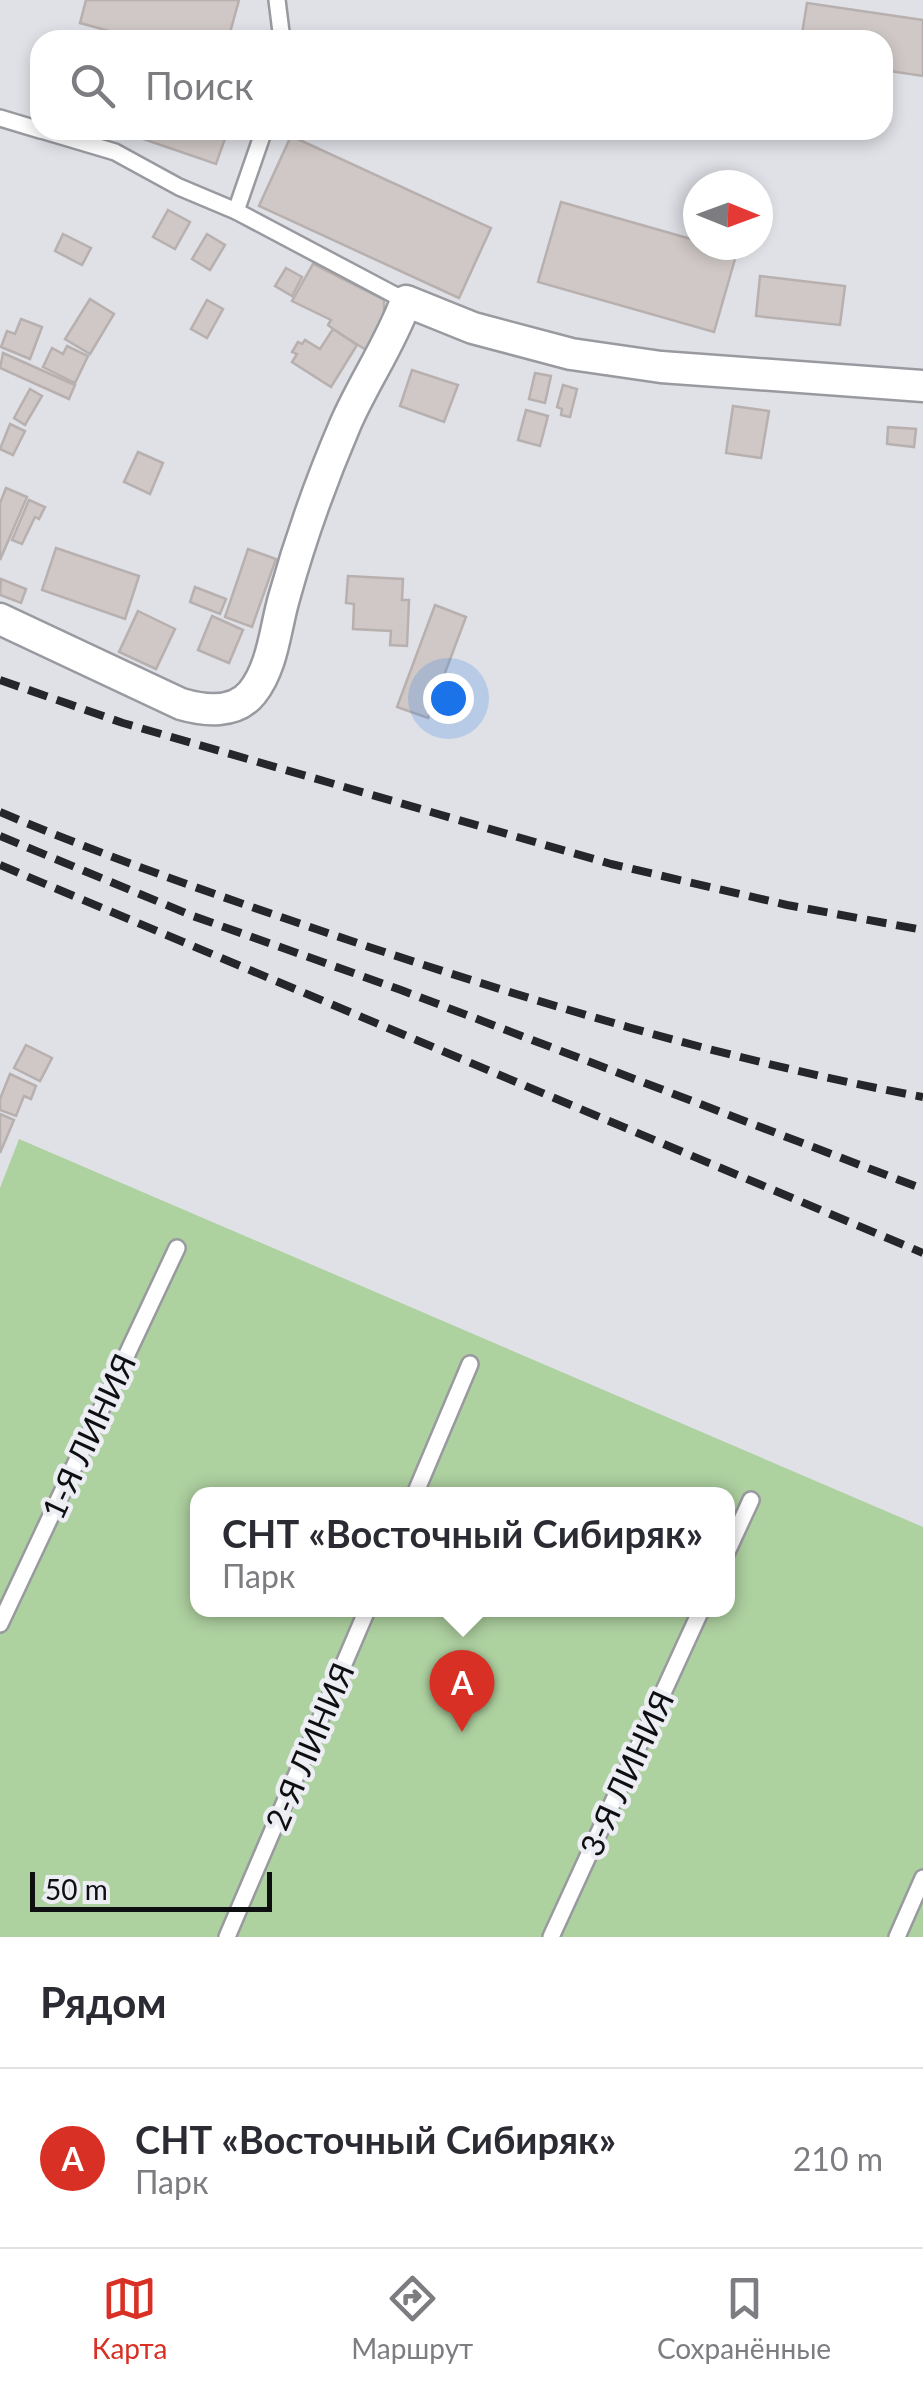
<!DOCTYPE html>
<html lang="ru">
<meta charset="utf-8">
<style>
body{margin:0;font-family:Lato,sans-serif;background:#f2f2f3;color:#2b2b33}
.compass{position:absolute;left:683px;top:170px;width:90px;height:90px;border-radius:50%;background:#fff;box-shadow:0 5px 15px #0003;rotate:91deg}
.scale{position:absolute;left:30px;bottom:25px;width:242px;box-sizing:border-box;padding-left:10px;border:5px solid #0e0f11;border-top:0;font-size:28px;line-height:35px;white-space:nowrap;color:#0e0f11;-webkit-text-stroke:8px #edeef4;paint-order:stroke}
.you{position:absolute;left:448px;top:698px;width:35px;height:35px;margin:-25px;border:8px solid #fff;border-radius:50%;background:#1a73e8;box-shadow:0 0 0 15px #1a73e833}
.badge{display:grid;place-items:center;width:65px;height:65px;border-radius:50%;background:#d93025;color:#fff;font-size:32px;font-weight:700}
.pin{position:absolute;translate:-50% -82px;filter:drop-shadow(0 2px 5px #0008)}
.pin::after{content:'';position:absolute;top:52px;width:35px;height:30px;background:inherit;clip-path:polygon(0 0,100% 0,50% 100%)}
.popup{position:absolute;left:190px;top:1487px;width:545px;height:130px;box-sizing:border-box;display:grid;place-content:center;border-radius:20px;background:#fff;filter:drop-shadow(0 2px 8px #0005);font-size:32px;white-space:nowrap;color:#7c7c81}
.popup b{font-size:38px;color:#2b2b33}
.popup::after{content:'';position:absolute;left:50%;top:100%;margin-left:-20px;border:20px solid transparent;border-top-color:#fff}
.list{margin:0;padding:0;list-style:none}
h2{display:flex;justify-content:space-between;align-items:center;height:130px;margin:0;padding:0 40px;font-size:42px}
h2 small{font-size:32px;font-weight:400;color:#7c7c81}
.list li{display:grid;grid-template-columns:65px 1fr auto;gap:30px;align-items:center;box-sizing:border-box;height:180px;padding:0 40px;border-top:2px solid #e1e1e2}
.list b{display:block;font-size:38px;white-space:nowrap}
.list p{margin:0;font-size:32px;white-space:nowrap;color:#7c7c81}
.list em{font-size:32px;font-style:normal;color:#7c7c81}
.icon{flex:none;width:55px;height:55px;fill:none;stroke:currentColor;stroke-width:2;stroke-linecap:round;stroke-linejoin:round}
.map{position:relative;flex:none;width:923px;height:1937px;overflow:hidden}
.search{position:absolute;background:#fff;box-shadow:0 5px 15px #0003;left:30px;right:30px;top:30px;height:110px;display:flex;align-items:center;gap:25px;box-sizing:border-box;padding:0 35px;border-radius:30px;color:#7c7c81;font-size:38px}
.sheet{height:310px;background:#fff}
nav{display:flex;justify-content:space-around;align-items:center;box-sizing:border-box;height:140px;border-top:2px solid #e1e1e2;background:#fff;font-size:28px;color:#7c7c81}
nav a{display:grid;justify-items:center;gap:5px}
nav .on{color:#d93025}
.map>svg:first-child{display:block}
.green{fill:#aed1a0;fill-rule:evenodd}
.building{fill:#cfc8c6;stroke:#b8b0af;stroke-width:2.5}
.lines{fill:none;stroke-linecap:round;stroke-linejoin:round}
.service-casing{stroke:#999aa0;stroke-width:20}
.minor-casing{stroke:#999aa0;stroke-width:35}
.service{stroke:#fff;stroke-width:15}
.minor{stroke:#fff;stroke-width:30}
.rail{stroke:#252629;stroke-width:8;stroke-dasharray:20 10;stroke-linecap:butt}
.labels{text-anchor:middle;dominant-baseline:central;stroke-width:9;stroke-linejoin:round;paint-order:stroke}
.street-label{font-size:32px;fill:#0e0f11;stroke:#edeef4}
</style>
<div class="map">
<svg width="923" height="1937" viewBox="0 0 923 1937">
<rect width="100%" height="100%" fill="#dfe1e7"/>
<!-- green -->
<path class="green" d="M19,1139L923,1527V1937H0V1188ZM197,1494H727V1610H197Z"/>
<!-- building -->
<g class="building">
<path d="M86,0H239L228,40H142L80,23Z"/>
<path d="M807,3L923,20V76L883,70V40H801Z"/>
<path d="M545,33L592,40H544Z"/>
<path d="M117,130H228L216,164Z"/>
<path d="M291,136L491,228L459,298L259,206Z"/>
<path d="M561,202L698,241V245L737,252L714,332L538,282Z"/>
<path d="M168,210L190,222L175,249L153,237Z"/>
<path d="M63,234L91,248L82,265L55,251Z"/>
<path d="M207,234L225,245L210,270L192,259Z"/>
<path d="M313,264L384,300V319L366,350L333,329L328,325L331,320L292,301Z"/>
<path d="M286,268L302,277L292,296L275,286Z"/>
<path d="M760,276L845,286L840,325L756,316Z"/>
<path d="M90,299L114,314L90,354L65,339Z"/>
<path d="M207,300L223,309L207,338L191,329Z"/>
<path d="M21,319L42,327L30,359L1,347L7,331L15,334Z"/>
<path d="M333,329L357,345L331,387L292,362L297,354L292,352L298,342L302,344L305,340L320,349Z"/>
<path d="M67,346L88,356L75,383L43,367L52,348L63,354Z"/>
<path d="M3,353L75,385L69,399L0,368Z"/>
<path d="M412,370L458,385L444,422L400,406Z"/>
<path d="M535,373L551,376L545,403L529,399Z"/>
<path d="M563,385L577,389L570,417L561,415L562,409L557,407Z"/>
<path d="M30,389L42,396L25,425L14,418Z"/>
<path d="M733,406L769,411L761,458L726,453Z"/>
<path d="M526,410L548,416L540,446L518,440Z"/>
<path d="M10,424L25,431L13,455L0,449Z"/>
<path d="M888,427L916,429L914,447L887,444Z"/>
<path d="M138,452L163,463L150,494L124,482Z"/>
<path d="M6,488L27,497L0,560V503Z"/>
<path d="M29,500L45,507L39,519L35,517L22,544L12,540Z"/>
<path d="M56,548L139,576L125,619L42,590Z"/>
<path d="M248,549L276,559L252,627L225,617Z"/>
<path d="M348,576L403,579L402,600H409L407,646L390,645L391,631L353,629L354,604L346,603Z"/>
<path d="M1,579L26,589L21,603L0,595Z"/>
<path d="M195,587L226,599L220,614L190,602Z"/>
<path d="M435,605L466,617L428,718L397,707Z"/>
<path d="M138,611L175,629L156,669L119,652Z"/>
<path d="M212,616L243,630L229,663L198,650Z"/>
<path d="M26,1045L52,1058L40,1081L14,1068Z"/>
<path d="M10,1074L36,1086L31,1099L24,1096L16,1116L0,1110V1099Z"/>
<path d="M0,1114L14,1120L0,1153Z"/>
</g>
<g class="lines">
<defs>
<g id="service">
<path d="M277,0L282,40"/>
<path d="M0,118L40,130"/>
<path d="M41,130L115,152L179,187L236,211L406,301"/>
<path d="M236,211L264,130"/>
<path d="M415,1494L470,1364"/>
<path d="M727,1552L751,1500"/>
<path d="M0,1624L177,1248"/>
<path d="M227,1937L367,1610"/>
<path d="M551,1937L701,1610"/>
<path d="M897,1937L923,1878"/>
</g>
<path id="minor" d="M0,619L181,704C205,711 235,714 252,693C273,667 275,629 284,598C300,540 321,481 345,425C363,383 390,345 406,301L473,328L571,354L661,367L923,386"/>
</defs>
<!-- service casing -->
<use href="#service" class="service-casing"/>
<!-- minor casing -->
<use href="#minor" class="minor-casing"/>
<!-- service -->
<use href="#service" class="service"/>
<!-- minor -->
<use href="#minor" class="minor"/>
<!-- rail -->
<g class="rail">
<path d="M0,680L123,723L611,864L787,905L923,930"/>
<path d="M0,812C121,863 245,905 369,947C551,1007 734,1062 923,1097"/>
<path d="M0,836L193,916L401,990L923,1189"/>
<path d="M0,865L923,1253"/>
</g>
</g>
<g class="labels">
<!-- street labels -->
<g class="street-label">
<text transform="translate(88 1436) rotate(-65)">1-Я ЛИНИЯ</text>
<text transform="translate(309 1746) rotate(-67)">2-Я ЛИНИЯ</text>
<text transform="translate(626 1773) rotate(-65)">3-Я ЛИНИЯ</text>
</g>
</g>
</svg>
<svg class="compass" viewBox="-18 -18 36 36"><path d="M0-13l5 13h-10z" fill="#e53935"/><path d="M0 13l5-13h-10z" fill="#7c7c81"/></svg>
<div class="scale">50 m</div>
<div class="you"></div>
<div class="pin badge" style="left:462px;top:1732px">A</div>
<div class="popup"><b>СНТ «Восточный Сибиряк»</b>Парк</div>
<div class="search"><svg class="icon" aria-label="search" viewBox="0 0 24 24"><circle cx="10" cy="10" r="6"/><path d="M15 15l6 6"/></svg>Поиск</div>
</div>
<section class="sheet">
<h2>Рядом<small></small></h2>
<ul class="list">
<li><span class="badge">A</span><div><b>СНТ «Восточный Сибиряк»</b><p>Парк</p></div><em>210 m</em></li>
</ul>
</section>
<nav>
<a class="on"><svg class="icon" aria-label="map" viewBox="0 0 24 24"><path d="M3 6l6-2 6 2 6-2v14l-6 2-6-2-6 2zM9 4v14M15 6v14"/></svg>Карта</a>
<a><svg class="icon" aria-label="directions" viewBox="0 0 24 24"><path d="M12 3l9 9-9 9-9-9zM9 14v-3h6M13 9l2 2-2 2"/></svg>Маршрут</a>
<a><svg class="icon" aria-label="saved" viewBox="0 0 24 24"><path d="M7 4h10v16l-5-4-5 4z"/></svg>Сохранённые</a>
</nav>
